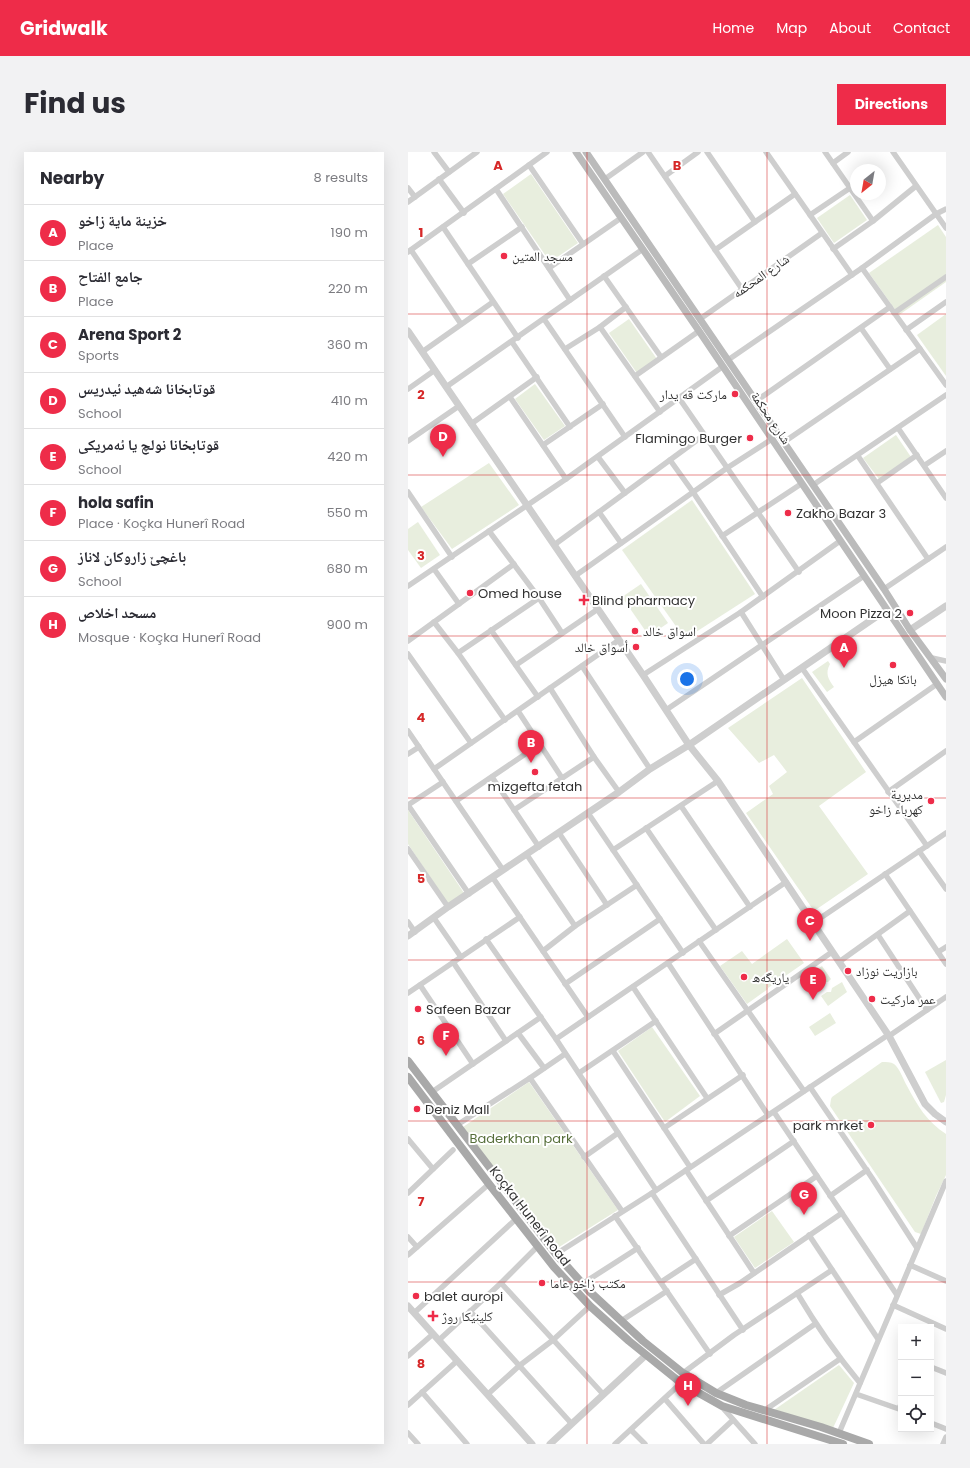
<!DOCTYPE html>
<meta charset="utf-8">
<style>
body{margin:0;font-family:Poppins,"Noto Naskh Arabic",sans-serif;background:#f2f2f3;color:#2b2b33}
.controls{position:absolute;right:12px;bottom:12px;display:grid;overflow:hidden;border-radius:0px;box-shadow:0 4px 16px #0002}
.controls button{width:36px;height:36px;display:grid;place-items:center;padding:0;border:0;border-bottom:1px solid #e1e1e2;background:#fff;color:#2b2b33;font:20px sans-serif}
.compass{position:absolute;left:442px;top:12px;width:36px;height:36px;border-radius:50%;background:#fff;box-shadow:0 4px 16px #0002;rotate:211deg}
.you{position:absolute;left:279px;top:527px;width:14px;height:14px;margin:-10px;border:3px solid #fff;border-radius:50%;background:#1a73e8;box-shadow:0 0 0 6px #1a73e833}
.badge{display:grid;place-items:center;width:26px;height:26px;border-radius:50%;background:#ee2c49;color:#fff;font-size:13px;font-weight:700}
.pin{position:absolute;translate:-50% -33px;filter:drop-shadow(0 1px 2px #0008)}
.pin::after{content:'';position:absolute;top:21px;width:14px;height:12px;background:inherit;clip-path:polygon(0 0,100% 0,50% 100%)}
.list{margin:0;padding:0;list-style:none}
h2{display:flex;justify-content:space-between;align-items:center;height:52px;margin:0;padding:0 16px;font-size:17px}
h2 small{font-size:13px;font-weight:400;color:#7c7c81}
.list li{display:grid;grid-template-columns:26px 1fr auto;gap:12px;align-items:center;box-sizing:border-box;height:56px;padding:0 16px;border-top:1px solid #e1e1e2}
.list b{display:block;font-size:15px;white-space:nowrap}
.list p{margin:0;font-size:13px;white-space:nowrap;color:#7c7c81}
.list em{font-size:13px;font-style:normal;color:#7c7c81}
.icon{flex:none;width:22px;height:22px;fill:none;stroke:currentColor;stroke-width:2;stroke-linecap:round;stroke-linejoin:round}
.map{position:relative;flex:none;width:538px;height:1292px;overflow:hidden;border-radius:0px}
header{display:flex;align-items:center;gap:24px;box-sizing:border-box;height:56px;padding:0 20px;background:#ee2c49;color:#fff}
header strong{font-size:19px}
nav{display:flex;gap:22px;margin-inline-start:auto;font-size:14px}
.intro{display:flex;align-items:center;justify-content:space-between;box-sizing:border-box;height:96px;padding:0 24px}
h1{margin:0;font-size:28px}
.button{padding:10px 18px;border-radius:0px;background:#ee2c49;color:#fff;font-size:14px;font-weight:700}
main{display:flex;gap:24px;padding:0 24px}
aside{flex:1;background:#fff;border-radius:0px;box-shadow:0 4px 16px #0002}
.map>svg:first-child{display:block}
.green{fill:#e8eede}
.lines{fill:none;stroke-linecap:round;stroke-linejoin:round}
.minor{stroke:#cecece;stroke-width:5.5}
.tertiary{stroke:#cecece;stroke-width:7}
.secondary{stroke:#bbb;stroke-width:7}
.primary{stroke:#a9a9a9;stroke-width:8}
.grid{fill:none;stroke:#d62828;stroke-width:1;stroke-opacity:0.55}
.poi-dot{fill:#ee2c49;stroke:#fff;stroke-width:1.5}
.labels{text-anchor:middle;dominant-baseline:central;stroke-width:4;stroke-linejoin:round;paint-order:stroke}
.poi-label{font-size:13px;fill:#313131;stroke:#fff;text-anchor:start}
.street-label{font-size:13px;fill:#313131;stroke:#fff}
.park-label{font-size:13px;fill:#576f3b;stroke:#fff}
.grid-label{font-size:13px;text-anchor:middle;font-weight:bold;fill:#d62828;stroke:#fff;stroke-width:4;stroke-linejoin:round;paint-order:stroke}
</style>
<header>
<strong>Gridwalk</strong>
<nav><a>Home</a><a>Map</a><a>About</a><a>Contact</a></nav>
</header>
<div class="intro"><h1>Find us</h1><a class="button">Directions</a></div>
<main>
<aside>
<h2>Nearby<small>8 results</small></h2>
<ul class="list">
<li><span class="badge">A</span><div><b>خزينة ماية زاخو</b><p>Place</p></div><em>190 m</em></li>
<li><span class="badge">B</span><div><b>جامع الفتاح</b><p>Place</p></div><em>220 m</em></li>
<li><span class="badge">C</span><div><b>Arena Sport 2</b><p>Sports</p></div><em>360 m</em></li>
<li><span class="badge">D</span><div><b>قوتابخانا شەهید ئیدریس</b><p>School</p></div><em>410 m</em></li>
<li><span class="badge">E</span><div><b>قوتابخانا نولچ يا ئەمريكى</b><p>School</p></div><em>420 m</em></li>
<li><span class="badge">F</span><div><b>hola safin</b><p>Place · Koçka Hunerî Road</p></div><em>550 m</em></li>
<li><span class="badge">G</span><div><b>باغچێ زاروكان لاناز</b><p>School</p></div><em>680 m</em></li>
<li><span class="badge">H</span><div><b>مسحد اخلاص</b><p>Mosque · Koçka Hunerî Road</p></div><em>900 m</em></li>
</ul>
</aside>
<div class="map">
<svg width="538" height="1292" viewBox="0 0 538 1292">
<rect width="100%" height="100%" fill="#fff"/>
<!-- green -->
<g class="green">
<path d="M123,22L170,91L142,110L95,42Z"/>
<path d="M442,43L459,68L426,91L409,66Z"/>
<path d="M530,73L538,85V130L491,163L461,121Z"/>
<path d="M538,162V224L509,183Z"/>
<path d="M221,167L251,210L231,224L201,181Z"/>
<path d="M127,232L157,274L136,288L107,247Z"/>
<path d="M488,283L503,305L471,327L455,306Z"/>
<path d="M81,311L111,353L44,397L13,355Z"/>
<path d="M284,348L347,442L277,487L214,398Z"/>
<path d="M10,370L32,403L13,416L0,398V377Z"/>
<path d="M233,432L260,471L241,484L214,445Z"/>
<path d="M420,509L422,512C417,521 420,527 426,535L419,540L404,520Z"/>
<path d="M394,526L458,620L411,654L460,722L406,759L338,661L365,642L361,634L379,620L366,603L351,611L320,576Z"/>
<path d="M0,658L56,741L40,752L0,692Z"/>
<path d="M379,787L396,811L360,836L358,833L360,837L339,852L312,814L334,799L344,812Z"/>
<path d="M414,814L423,827L420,830H415L413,834L408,837L399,824Z"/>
<path d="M434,830L439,840L420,854L413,844L419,840H423L424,836Z"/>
<path d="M422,861L428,871L407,884L401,875Z"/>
<path d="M244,875L292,944L257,970L210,899Z"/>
<path d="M538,908V943L536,950L533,951L517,920Z"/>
<path d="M474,910C478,910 483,910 486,912C492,917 495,927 499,934C509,953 519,970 538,982V1023L528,1044L513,1082L507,1080L422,954L423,947L424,945Z"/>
<path d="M121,930L210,1058L148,1097L55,975Z"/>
<path d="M364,1059L386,1090L347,1116L326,1085Z"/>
<path d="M431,1213L446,1231L425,1276L366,1258Z"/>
</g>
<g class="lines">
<!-- minor -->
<g class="minor">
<path d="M26,0L41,20"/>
<path d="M240,0L334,137"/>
<path d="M299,0L347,70"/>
<path d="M358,0L444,123"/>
<path d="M417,0L465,69"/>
<path d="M485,0L538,76"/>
<path d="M425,11L440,0"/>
<path d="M121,13L175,92"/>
<path d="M257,24L290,0"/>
<path d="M31,27L56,61"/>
<path d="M197,27L235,0"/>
<path d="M0,36L7,45"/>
<path d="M88,37L162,148"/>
<path d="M0,50L69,0"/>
<path d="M402,63L442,36"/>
<path d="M35,75L110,186"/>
<path d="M425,97L465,69L508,34"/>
<path d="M3,98L53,172"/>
<path d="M307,98L387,42"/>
<path d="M0,100L139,0"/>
<path d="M60,112L114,75"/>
<path d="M141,116L213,66"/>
<path d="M454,116L538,233"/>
<path d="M196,124L253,205"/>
<path d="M486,161L538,125"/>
<path d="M136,167L217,285"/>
<path d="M292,167L414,81"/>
<path d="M192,175L252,260"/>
<path d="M453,176L482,217"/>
<path d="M498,178L538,150"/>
<path d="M104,190L162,275"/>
<path d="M157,197L192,175L218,155"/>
<path d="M14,200L85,150"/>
<path d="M320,208L454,116L528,62L538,57"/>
<path d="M227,224L291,179"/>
<path d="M38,235L235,97"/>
<path d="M0,237L27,218"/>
<path d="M102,245L158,327"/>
<path d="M271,246L391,420"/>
<path d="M348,249L482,155"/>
<path d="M63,272L129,225"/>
<path d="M490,276L538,346"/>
<path d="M0,289L51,254"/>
<path d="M376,290L512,197"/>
<path d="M135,293L195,252"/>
<path d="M450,304L520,407"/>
<path d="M190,305L217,341"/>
<path d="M262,308L285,340L355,445"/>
<path d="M517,313L538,299"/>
<path d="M469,331L509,303"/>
<path d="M405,333L538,243"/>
<path d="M0,340L44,405"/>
<path d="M191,360L213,391"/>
<path d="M81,379L131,446L154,481"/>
<path d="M314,384L393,332"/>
<path d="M146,393L296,283"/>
<path d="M26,417L51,452"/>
<path d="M167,424L319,316L364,287"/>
<path d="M0,434L158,327L314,215"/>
<path d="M476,437L538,395"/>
<path d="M333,460L376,528"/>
<path d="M26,470L50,501L97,568"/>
<path d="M83,478L130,545"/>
<path d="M0,489L106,412"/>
<path d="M50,501L131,446"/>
<path d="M0,502L63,591"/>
<path d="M524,506L538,509"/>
<path d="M108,513L190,457"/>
<path d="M174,514L242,617"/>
<path d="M394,516L519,694"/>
<path d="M235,523L333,460L432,389"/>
<path d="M142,536L186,605L211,640"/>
<path d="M258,558L456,424"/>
<path d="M110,559L154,626"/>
<path d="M0,579L95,718"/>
<path d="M446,590L529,532"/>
<path d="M0,602L11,595"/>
<path d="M26,617L211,488"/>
<path d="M84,625L131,695"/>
<path d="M480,640L538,599"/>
<path d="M48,649L132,592"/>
<path d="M0,653L61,742"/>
<path d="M0,653L35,630"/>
<path d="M273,654L342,755"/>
<path d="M106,658L186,605"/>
<path d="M180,661L275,801"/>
<path d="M238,676L308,778"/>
<path d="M151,681L199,753"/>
<path d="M0,697L40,755"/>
<path d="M205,698L310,629"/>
<path d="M511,699L538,737"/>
<path d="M119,703L167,774"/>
<path d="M477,722L538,812"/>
<path d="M85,726L180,865"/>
<path d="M26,766L53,805"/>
<path d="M0,770L7,780"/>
<path d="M405,771L538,681"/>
<path d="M470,783L519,858"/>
<path d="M78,787L148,887L248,1038"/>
<path d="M291,789L396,939"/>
<path d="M135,799L167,774L229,733"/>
<path d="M530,800L538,795"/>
<path d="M45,810L98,889"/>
<path d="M431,810L502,759"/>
<path d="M260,811L360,963"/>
<path d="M157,832L252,767"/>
<path d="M12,833L65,912"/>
<path d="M225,835L299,946"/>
<path d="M0,841L112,765"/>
<path d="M110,881L136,916"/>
<path d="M306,882L424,800"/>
<path d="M481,884L538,845"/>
<path d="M148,887L378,730"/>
<path d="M205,899L282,1015"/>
<path d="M171,921L248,869"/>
<path d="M122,926L214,1059"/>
<path d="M402,935L464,1026L509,1096"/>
<path d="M24,940L133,865"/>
<path d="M366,960L489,1143"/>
<path d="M49,973L122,926L157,902"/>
<path d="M256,976L335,923"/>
<path d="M0,987L25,1017"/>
<path d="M176,1005L210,981"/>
<path d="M278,1018L346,1121"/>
<path d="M0,1041L45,998"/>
<path d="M244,1041L335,1178"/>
<path d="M422,1044L459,1018"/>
<path d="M298,1049L386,989"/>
<path d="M207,1064L302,1202"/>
<path d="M401,1083L470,1187"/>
<path d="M321,1084L409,1024"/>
<path d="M0,1085L9,1095"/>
<path d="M148,1102L244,1041L480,883"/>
<path d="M0,1103L81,1032"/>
<path d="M502,1113L538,1129"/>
<path d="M253,1130L288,1107"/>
<path d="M93,1131L195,1242"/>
<path d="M174,1132L230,1096"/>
<path d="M389,1141C408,1173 428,1202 452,1231"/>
<path d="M311,1143L332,1131L434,1061"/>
<path d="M485,1153L538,1177"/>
<path d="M62,1159L163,1271"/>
<path d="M6,1161L108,1067"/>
<path d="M213,1169L259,1139"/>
<path d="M31,1188L93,1131L130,1094"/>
<path d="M0,1204L25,1182"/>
<path d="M523,1215L538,1221"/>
<path d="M275,1221L326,1183L424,1118"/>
<path d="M14,1240L59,1292"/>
<path d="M308,1241L407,1172"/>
<path d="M80,1242L111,1214L145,1188L182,1154"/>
<path d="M448,1242L491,1257L493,1252"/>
<path d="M257,1247L296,1292"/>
<path d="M0,1253L49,1209"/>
<path d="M314,1255L347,1292"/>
<path d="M357,1258L432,1207"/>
<path d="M523,1271L538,1277"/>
<path d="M223,1278L237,1292"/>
<path d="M0,1281L10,1292"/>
<path d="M431,1281L538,1029"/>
<path d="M207,1292L273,1231"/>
<path d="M299,1292L325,1268"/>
<path d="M535,1292L538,1285"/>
</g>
<!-- tertiary -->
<g class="tertiary">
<path d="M0,179L235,523L281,593L310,629L405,771L481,884L517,952L527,962L538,970"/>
<path d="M502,478L538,454"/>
<path d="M0,784L40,755L211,640L242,617L281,593L478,458"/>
<path d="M0,1154L124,1292"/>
<path d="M142,1292L238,1203"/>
</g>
<!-- secondary -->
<g class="secondary">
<path d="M168,0L291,179L538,545"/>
<path d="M178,0L476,437L502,478L538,527"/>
</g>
<!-- primary -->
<g class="primary">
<path d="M0,909L148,1102L181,1139L235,1189L275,1221L308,1241L338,1253L413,1275L461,1292"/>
<path d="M0,925L81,1032L146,1115L182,1154L221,1189L273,1231L314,1254L435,1292"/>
</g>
</g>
<!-- grid -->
<path class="grid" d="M179,0V1292M359,0V1292M0,162H538M0,323H538M0,484H538M0,646H538M0,808H538M0,969H538M0,1130H538"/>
<!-- markers -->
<g class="poi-dot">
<circle cx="96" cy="104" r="4"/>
<circle cx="327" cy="242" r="4"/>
<circle cx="342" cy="286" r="4"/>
<circle cx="380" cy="361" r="4"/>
<circle cx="62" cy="441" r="4"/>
<path d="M174 442h4v4h4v4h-4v4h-4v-4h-4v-4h4z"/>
<circle cx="502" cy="461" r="4"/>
<circle cx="227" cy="479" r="4"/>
<circle cx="228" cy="495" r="4"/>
<circle cx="485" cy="513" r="4"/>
<circle cx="127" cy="620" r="4"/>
<circle cx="523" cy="649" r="4"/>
<circle cx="440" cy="819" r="4"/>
<circle cx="336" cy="825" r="4"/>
<circle cx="464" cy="847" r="4"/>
<circle cx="10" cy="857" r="4"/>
<circle cx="9" cy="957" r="4"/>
<circle cx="463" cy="973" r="4"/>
<circle cx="134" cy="1131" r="4"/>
<circle cx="8" cy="1144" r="4"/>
<path d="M23 1158h4v4h4v4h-4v4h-4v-4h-4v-4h4z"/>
</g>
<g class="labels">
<!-- poi labels -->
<g class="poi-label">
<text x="104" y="104">مسجد المتين</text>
<text x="319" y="242" text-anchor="end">ماركت قه يدار</text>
<text x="334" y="286" text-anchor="end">Flamingo Burger</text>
<text x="388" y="361">Zakho Bazar 3</text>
<text x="70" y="441">Omed house</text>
<text x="184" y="448">Blind pharmacy</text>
<text x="494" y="461" text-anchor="end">Moon Pizza 2</text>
<text x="235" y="479">اسواق خالد</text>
<text x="220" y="495" text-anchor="end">أسواق خالد</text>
<text x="485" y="527" text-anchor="middle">بانکا هیزل</text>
<text x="127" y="634" text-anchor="middle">mizgefta fetah</text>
<text x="515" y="642" text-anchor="end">مديرية<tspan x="515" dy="15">كهرباء زاخو</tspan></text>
<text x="448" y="819">بازاريت نوزاد</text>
<text x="344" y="825">یاریگه‌ه</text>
<text x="472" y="847">عمر ماركيت</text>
<text x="18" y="857">Safeen Bazar</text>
<text x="17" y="957">Deniz Mall</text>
<text x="455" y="973" text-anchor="end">park mrket</text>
<text x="142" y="1131">مكتب زاخو عاما</text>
<text x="16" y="1144">balet auropi</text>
<text x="34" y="1164">كلينيكا روژ</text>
</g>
<!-- street labels -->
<g class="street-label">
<text transform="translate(353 124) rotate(-35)">شارع المحكمه</text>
<text transform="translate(363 266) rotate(56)">شارع محكمة</text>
<text transform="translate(122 1064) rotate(52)">Koçka Hunerî Road</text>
</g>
<!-- park labels -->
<g class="park-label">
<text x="113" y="986">Baderkhan park</text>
</g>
</g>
<g class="grid-label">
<text x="90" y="18">A</text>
<text x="269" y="18">B</text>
<text x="13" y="85">1</text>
<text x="13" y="247">2</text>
<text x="13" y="408">3</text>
<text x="13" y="570">4</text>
<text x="13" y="731">5</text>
<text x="13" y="893">6</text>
<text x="13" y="1054">7</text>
<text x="13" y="1216">8</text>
</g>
</svg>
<div class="controls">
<button>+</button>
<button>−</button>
<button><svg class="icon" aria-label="locate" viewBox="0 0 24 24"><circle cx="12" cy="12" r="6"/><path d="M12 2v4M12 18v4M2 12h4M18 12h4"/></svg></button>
</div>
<svg class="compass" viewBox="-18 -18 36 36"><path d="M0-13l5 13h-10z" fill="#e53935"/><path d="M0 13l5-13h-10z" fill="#7c7c81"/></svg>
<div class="you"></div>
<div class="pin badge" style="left:436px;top:516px">A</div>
<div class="pin badge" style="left:123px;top:611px">B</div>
<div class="pin badge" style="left:402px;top:789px">C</div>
<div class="pin badge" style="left:35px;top:305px">D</div>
<div class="pin badge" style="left:405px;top:848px">E</div>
<div class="pin badge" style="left:38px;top:904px">F</div>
<div class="pin badge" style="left:396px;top:1063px">G</div>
<div class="pin badge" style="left:280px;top:1254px">H</div>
</div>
</main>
